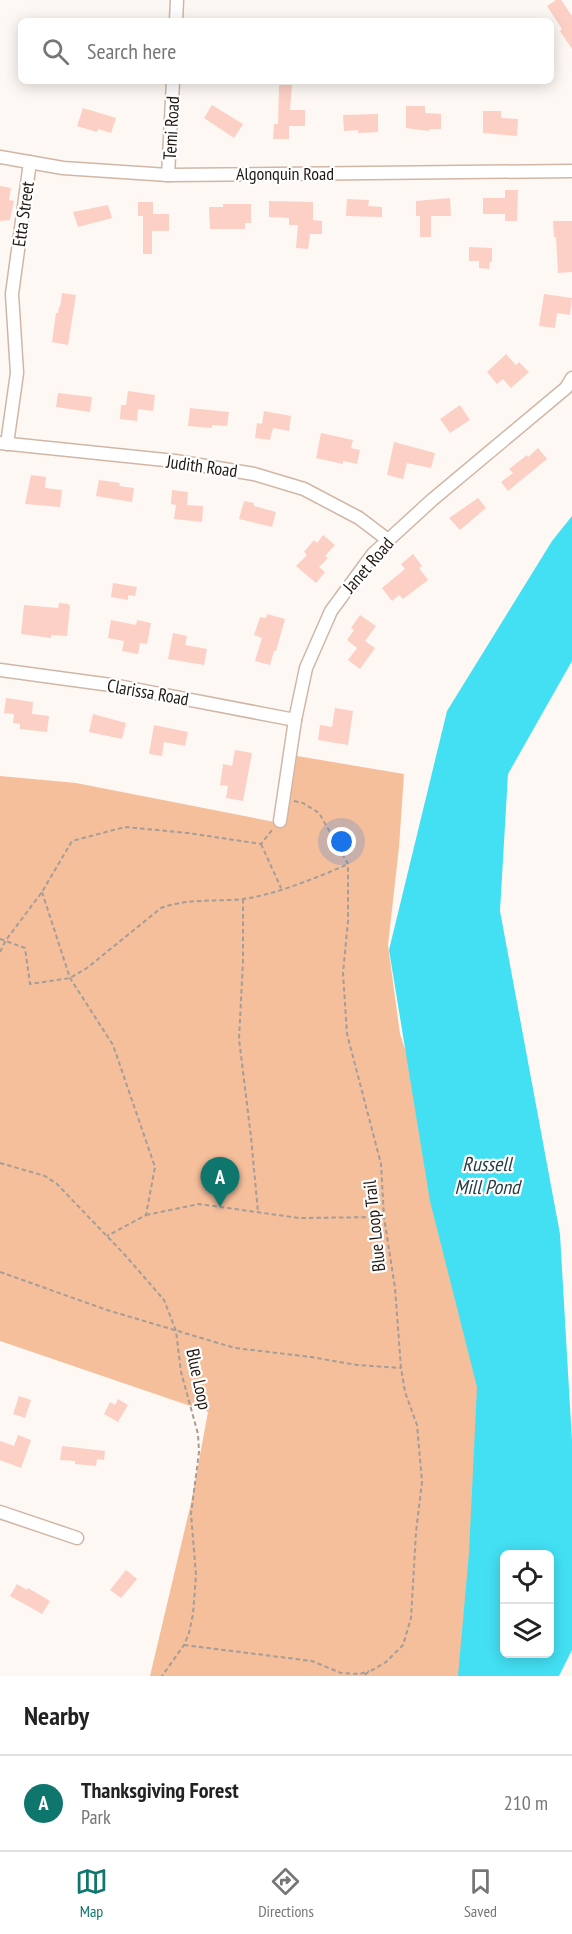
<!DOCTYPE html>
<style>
body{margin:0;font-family:"PT Sans Narrow",sans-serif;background:#f2f2f2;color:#222}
.controls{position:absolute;right:18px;bottom:18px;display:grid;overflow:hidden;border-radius:9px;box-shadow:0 3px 15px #0003}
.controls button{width:54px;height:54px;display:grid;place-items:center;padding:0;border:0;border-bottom:2px solid #e0e0e0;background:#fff;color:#222;font:30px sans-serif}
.you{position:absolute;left:342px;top:842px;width:21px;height:21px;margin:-15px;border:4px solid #fff;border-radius:50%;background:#1a73e8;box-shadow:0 0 0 9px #1a73e833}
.badge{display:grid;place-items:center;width:39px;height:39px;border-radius:50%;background:#0f766e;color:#fff;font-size:20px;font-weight:700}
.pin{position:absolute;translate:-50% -50px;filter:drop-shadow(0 2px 3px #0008)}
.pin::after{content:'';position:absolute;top:32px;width:21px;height:18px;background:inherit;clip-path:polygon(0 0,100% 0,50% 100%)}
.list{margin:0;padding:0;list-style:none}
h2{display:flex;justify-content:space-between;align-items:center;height:78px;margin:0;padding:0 24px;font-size:26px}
h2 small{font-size:20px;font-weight:400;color:#767676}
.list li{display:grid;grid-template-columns:39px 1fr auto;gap:18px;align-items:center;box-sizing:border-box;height:96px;padding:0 24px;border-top:2px solid #e0e0e0}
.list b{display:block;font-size:22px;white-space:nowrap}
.list p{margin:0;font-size:20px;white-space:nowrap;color:#767676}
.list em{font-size:20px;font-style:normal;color:#767676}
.icon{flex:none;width:33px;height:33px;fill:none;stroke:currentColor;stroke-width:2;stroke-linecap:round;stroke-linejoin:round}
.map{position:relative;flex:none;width:572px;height:1676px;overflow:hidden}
.search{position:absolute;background:#fff;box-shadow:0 3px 15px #0003;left:18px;right:18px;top:18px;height:66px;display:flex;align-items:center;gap:15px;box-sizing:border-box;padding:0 21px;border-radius:9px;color:#767676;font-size:22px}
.sheet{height:174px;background:#fff}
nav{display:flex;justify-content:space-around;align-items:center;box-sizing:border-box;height:84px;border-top:2px solid #e0e0e0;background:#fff;font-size:16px;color:#767676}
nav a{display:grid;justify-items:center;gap:3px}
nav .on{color:#0f766e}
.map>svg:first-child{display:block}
.green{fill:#f5bf9c}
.water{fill:#43e0f4;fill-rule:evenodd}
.building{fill:#fcd0c5}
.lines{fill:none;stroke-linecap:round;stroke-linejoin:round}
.street-casing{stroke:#d1b6a6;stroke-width:15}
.path{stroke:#a49d98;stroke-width:2;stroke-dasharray:4.5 3;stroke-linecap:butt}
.street{stroke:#fff;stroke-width:12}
.labels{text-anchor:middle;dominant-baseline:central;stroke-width:4.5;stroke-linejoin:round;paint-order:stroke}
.street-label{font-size:18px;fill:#231913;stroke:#fff}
.water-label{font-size:20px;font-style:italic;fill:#274044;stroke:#fff}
</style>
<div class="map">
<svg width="572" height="1676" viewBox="0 0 572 1676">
<rect width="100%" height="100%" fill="#fef8f4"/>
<!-- green -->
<path class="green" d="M297,756L404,774L399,847L388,945L400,1034L410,1064L477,1354L484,1457L462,1676H150L191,1503L208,1412L0,1341V776L76,783L285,824Z"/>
<!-- water -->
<path class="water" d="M572,516V661L508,774L500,911L560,1234L572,1441V1650L559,1676H458L469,1553L477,1387L430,1201L389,950L447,711L552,541ZM550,1554V1654H504V1554Z"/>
<!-- building -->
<g class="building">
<path d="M556,0H561L572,16V49L560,31L562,29L547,6Z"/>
<path d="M279,85H292L290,110H305V126H289V139H273L274,124H278Z"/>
<path d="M212,105L243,124L234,138L204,118Z"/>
<path d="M406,106H425V113L441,114V129H429V131L406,128Z"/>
<path d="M83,108L116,118L111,133L98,129L97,132L77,126Z"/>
<path d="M483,111H501V118L518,119L517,136L483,133Z"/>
<path d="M378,114V132L358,133V130L344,131L343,115Z"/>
<path d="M0,186L11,188L9,200L14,201L10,220L0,221Z"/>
<path d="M505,190H518L517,221H505V214H483V198H505Z"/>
<path d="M450,198L451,216H431V237H420V216H416V201Z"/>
<path d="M347,199L369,200L368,206L382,207V217L346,216Z"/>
<path d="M269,201L313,202V220L322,221V234H310L308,249L296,248L298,225H289V218L269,217Z"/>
<path d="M138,202H153V214H169V231H152V254H143V216H138Z"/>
<path d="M223,204H251V223H245V229H210L209,207H223Z"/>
<path d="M108,205L112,218L78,227L73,212Z"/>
<path d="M553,221H572V272L558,273L556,237H554Z"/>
<path d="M469,247L492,248V262H490L489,269L479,268V261H469Z"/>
<path d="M62,293L76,295L68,345L52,342L56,313H58L59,307H60Z"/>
<path d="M544,294L572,298L570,315L557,313L555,328L539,326Z"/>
<path d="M506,354L516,365L519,362L529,372L511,388L503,379L497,384L487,372Z"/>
<path d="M128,391L155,395L153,411L138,409L137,421L120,419L121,405H126Z"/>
<path d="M58,393L92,397L90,412L56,407Z"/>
<path d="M460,405L470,420L450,433L440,419Z"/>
<path d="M190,408L229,412L227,426L212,425V428L188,426Z"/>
<path d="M264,411L291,416L289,431L273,428L270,440L255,438L257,423L262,424Z"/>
<path d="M321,433L353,440L351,448L360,450L357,464L343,461V464L316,458Z"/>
<path d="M394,442L435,453L431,468L407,463L403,479L387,475Z"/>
<path d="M538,448L547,459L508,491L501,482L513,473L509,469L527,455L528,457Z"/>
<path d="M31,475L46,477L45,488L62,490L60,507L25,504Z"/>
<path d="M99,480L120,483L119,486L134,488L132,502L96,496Z"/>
<path d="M172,490L188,492L187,505L203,506L202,522L174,519L176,505L171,504Z"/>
<path d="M478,498L486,508L460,530L449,518Z"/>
<path d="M244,501L254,503V506L276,512L272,527L239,519Z"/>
<path d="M323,535L335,545L325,556L328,558L319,567L325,572L316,583L296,566L307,555L304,552L314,540L317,543Z"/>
<path d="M413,554L422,566L419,568L428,580L403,599L399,595L392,601L382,588L405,569L401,564Z"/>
<path d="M113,583L137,587L135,596L128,595V600L111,597Z"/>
<path d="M59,603L68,604L70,606L67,636L51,635V638L21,634L24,605L58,608Z"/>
<path d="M267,614L285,619L276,651H274L270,665L255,661L262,638L254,635L260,617L266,618Z"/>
<path d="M360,615L376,626L365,641L375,648L360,669L348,660L357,648L347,640L354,630L351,628Z"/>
<path d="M111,620L136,625L137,620L151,623L147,644L140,643L138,654L122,651L124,641L108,638Z"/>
<path d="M173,633L187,636L185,645L207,649L204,665L168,659Z"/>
<path d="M6,698L33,702L32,714L49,716L47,732L20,729V724L13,723L14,714L4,713Z"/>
<path d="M335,708L353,711L348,745L318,740L320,725L332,727Z"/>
<path d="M93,714L126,723L122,739L89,732Z"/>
<path d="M154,725L188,732L185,746L164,742L162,756L149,754Z"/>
<path d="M235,750L252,753L243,801L226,798L228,786L220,785L223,764L232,766Z"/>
<path d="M19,1396L31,1400L25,1418L13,1414Z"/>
<path d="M118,1399L128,1405L118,1422L104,1414L110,1402L115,1405Z"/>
<path d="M18,1435L31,1440L21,1468L0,1460V1441L14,1446Z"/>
<path d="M62,1446L105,1451L104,1460L97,1459L96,1466L75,1464V1461L60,1460Z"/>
<path d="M126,1570L137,1579L121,1598L110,1590Z"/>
<path d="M17,1584L27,1590L28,1588L50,1601L42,1614L10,1596Z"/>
</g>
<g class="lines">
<defs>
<g id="street">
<path d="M176,21L177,0"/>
<path d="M0,157L63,168L168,175L572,171"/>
<path d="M168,175L173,81"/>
<path d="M0,443L175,461L254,474L304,489L359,518L388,540"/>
<path d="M7,444L17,373L12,294L30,162"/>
<path d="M0,670L118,686L295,720"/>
<path d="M280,821L295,720L306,668L331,611L373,554L432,500L566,388L572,378"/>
<path d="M0,1512L77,1538"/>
</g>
</defs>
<!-- street casing -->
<use href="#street" class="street-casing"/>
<!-- path -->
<g class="path">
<path d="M294,801L303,803L319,813L348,864V921L343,973L347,1034L381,1164L384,1217L395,1288L401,1368L405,1392L417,1425L422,1482L416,1532L411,1618L403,1645L386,1662L362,1676"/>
<path d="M261,844L281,888"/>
<path d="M42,892L70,978L113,1045L155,1167L146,1215L107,1236"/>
<path d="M243,899V961L239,1039L251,1137L258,1212"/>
<path d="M0,939L25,948L30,984L70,978L87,968L161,908C188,898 215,902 243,899C274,895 319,877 348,864"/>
<path d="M0,952L6,940L42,892L72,841L125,827L188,833L261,844L272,830"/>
<path d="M0,1163L45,1176L57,1184L125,1255L164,1300L176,1331L181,1372L198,1434L199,1452L191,1514L196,1575L193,1614L189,1633L184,1645L162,1676"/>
<path d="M146,1215L199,1204L299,1218L384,1217"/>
<path d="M0,1272L107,1310L235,1348L311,1357L357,1365L401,1368"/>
<path d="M184,1645L312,1661L341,1673L360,1674L369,1671"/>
</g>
<!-- street -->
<use href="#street" class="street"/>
</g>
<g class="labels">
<!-- street labels -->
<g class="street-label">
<text transform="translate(171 128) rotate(-87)">Temi Road</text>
<text x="285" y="173">Algonquin Road</text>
<text transform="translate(23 214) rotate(-82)">Etta Street</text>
<text transform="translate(202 466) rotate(8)">Judith Road</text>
<text transform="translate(368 565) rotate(-49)">Janet Road</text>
<text transform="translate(148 692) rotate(10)">Clarissa Road</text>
<text transform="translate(374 1226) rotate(-96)">Blue Loop Trail</text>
<text transform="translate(199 1379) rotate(78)">Blue Loop</text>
</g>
<!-- water labels -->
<g class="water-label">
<text x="487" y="1164">Russell<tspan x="487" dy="23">Mill Pond</tspan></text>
</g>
</g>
</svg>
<div class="controls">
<button><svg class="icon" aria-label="locate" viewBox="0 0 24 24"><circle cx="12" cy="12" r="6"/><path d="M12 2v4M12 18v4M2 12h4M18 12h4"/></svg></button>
<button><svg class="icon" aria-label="layers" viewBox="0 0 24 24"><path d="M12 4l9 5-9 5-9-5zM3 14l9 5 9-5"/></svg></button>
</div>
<div class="you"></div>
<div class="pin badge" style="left:220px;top:1207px">A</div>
<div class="search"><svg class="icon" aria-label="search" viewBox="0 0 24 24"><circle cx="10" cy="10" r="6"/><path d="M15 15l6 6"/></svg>Search here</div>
</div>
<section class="sheet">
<h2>Nearby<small></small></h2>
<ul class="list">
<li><span class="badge">A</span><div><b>Thanksgiving Forest</b><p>Park</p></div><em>210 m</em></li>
</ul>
</section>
<nav>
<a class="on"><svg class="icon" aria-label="map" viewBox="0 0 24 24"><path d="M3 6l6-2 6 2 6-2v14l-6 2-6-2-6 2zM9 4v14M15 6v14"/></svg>Map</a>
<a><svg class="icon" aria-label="directions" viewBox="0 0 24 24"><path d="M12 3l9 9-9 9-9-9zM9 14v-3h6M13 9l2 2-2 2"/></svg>Directions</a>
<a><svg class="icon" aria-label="saved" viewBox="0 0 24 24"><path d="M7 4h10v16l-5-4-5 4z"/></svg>Saved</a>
</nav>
